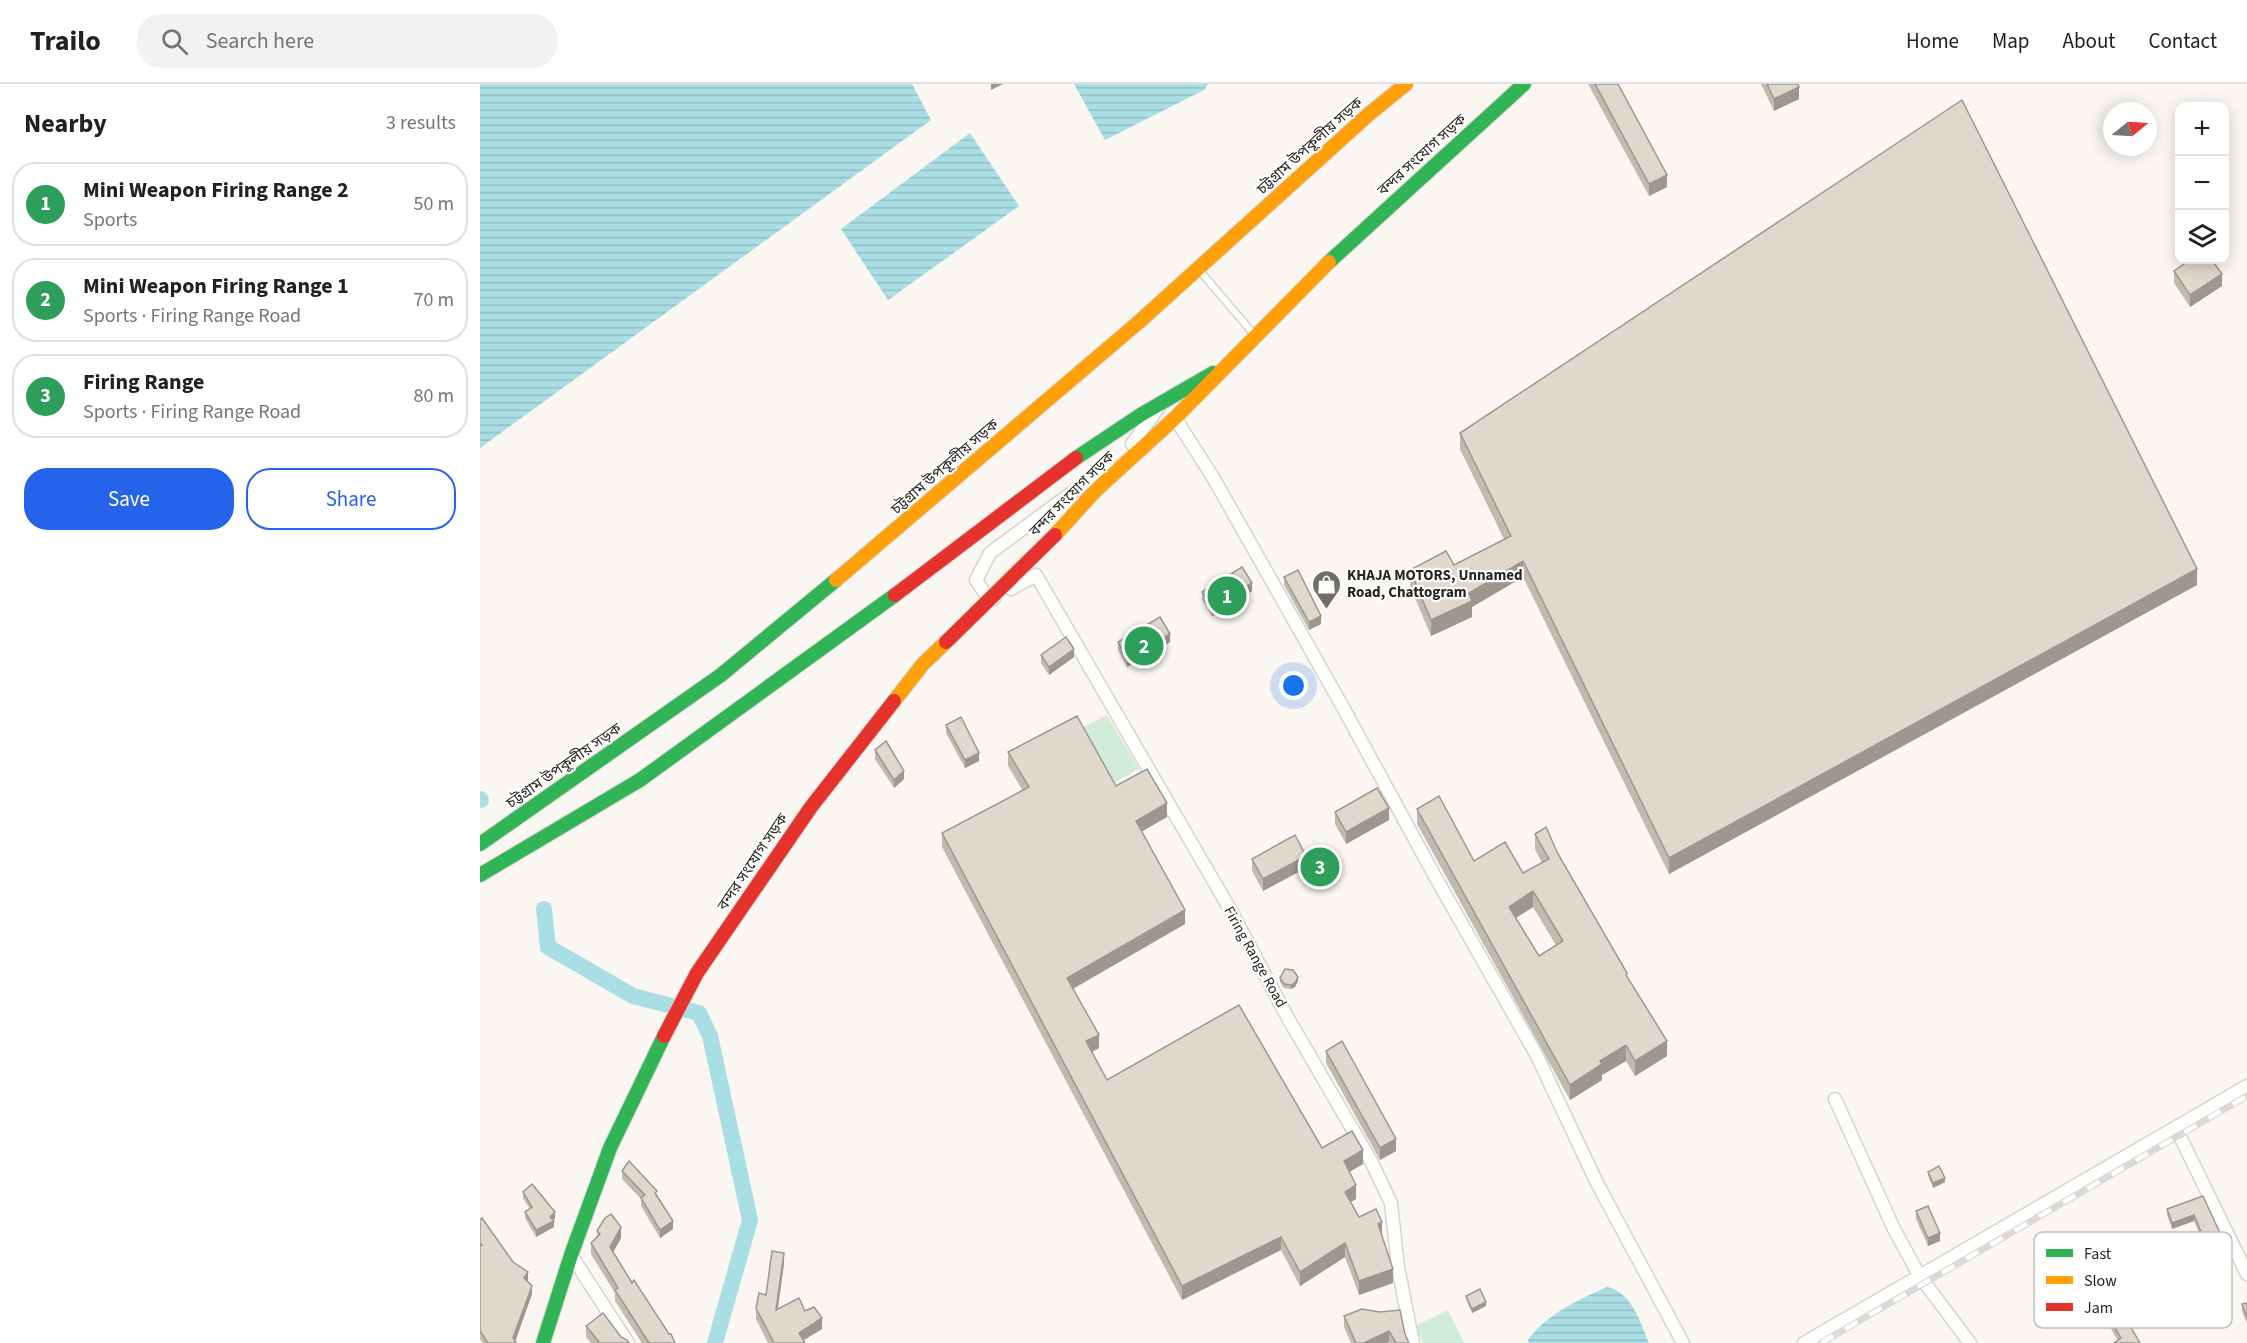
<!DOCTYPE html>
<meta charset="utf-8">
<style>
body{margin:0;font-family:"Source Sans 3","Noto Sans Bengali",sans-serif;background:#f2f2f2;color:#202124}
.controls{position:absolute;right:18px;top:18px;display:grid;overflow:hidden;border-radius:12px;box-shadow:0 3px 15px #0003}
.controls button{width:54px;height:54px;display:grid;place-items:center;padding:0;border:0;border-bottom:2px solid #e0e0e0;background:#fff;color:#202124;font:30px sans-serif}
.compass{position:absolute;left:1623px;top:18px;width:54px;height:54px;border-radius:50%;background:#fff;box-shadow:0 3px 15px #0003;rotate:72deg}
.you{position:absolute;left:814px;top:602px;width:21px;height:21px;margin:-15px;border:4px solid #fff;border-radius:50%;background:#1a73e8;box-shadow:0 0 0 9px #1a73e833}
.badge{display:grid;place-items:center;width:39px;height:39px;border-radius:50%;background:#2563eb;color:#fff;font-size:20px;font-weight:700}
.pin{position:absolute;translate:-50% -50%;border:3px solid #fff;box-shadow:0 2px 6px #0006}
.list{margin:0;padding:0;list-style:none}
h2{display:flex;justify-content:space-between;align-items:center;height:78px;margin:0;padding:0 24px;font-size:26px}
h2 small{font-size:20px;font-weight:400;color:#757577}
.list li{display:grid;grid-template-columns:39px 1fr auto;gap:18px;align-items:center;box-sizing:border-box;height:84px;margin:0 12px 12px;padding:0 12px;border:2px solid #e0e0e0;border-radius:24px}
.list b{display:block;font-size:22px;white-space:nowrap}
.list p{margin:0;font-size:20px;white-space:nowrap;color:#757577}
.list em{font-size:20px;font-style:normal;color:#757577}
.actions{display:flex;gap:12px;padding:18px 24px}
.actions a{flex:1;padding:14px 0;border:2px solid #2563eb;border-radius:24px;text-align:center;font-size:21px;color:#2563eb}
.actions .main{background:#2563eb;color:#fff}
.icon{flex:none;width:33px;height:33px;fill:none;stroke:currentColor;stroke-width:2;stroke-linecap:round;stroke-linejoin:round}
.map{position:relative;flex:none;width:1767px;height:1259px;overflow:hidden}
header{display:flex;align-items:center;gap:36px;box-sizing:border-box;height:84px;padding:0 30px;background:#fff;border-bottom:2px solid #e0e0e0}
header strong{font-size:28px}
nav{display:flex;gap:33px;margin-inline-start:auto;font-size:21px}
.search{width:420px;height:54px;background:#f2f2f2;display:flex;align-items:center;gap:15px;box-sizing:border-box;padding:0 21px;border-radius:24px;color:#757577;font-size:22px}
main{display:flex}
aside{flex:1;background:#fff}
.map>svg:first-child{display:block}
.green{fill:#d1edd8}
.water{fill:url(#water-rules)}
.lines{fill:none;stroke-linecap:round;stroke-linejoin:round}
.canal{stroke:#aadee5;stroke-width:16}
.lane-casing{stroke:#d6d4cf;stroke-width:9}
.street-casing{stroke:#d6d4cf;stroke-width:15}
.fast-casing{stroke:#d6d4cf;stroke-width:16}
.slow-casing{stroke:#d6d4cf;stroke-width:16}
.jam-casing{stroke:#d6d4cf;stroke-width:16}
.lane{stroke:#fefefd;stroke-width:6}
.street{stroke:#fefefd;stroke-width:12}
.fast{stroke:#30b455;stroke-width:14}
.slow{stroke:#ff9f0a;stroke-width:14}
.jam{stroke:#e5322d;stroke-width:14}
.rail-casing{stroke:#dbdad8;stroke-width:7}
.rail{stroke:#fff;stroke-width:4.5;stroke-dasharray:14;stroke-linecap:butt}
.jam-bridge-casing{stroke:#d6d4cf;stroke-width:16;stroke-linecap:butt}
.jam-bridge{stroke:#e5322d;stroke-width:14}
.wall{fill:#c1baaf;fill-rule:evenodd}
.shaded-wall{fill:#9d978f}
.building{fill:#e0d8cc;stroke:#9d978f;stroke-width:1.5;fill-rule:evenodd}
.labels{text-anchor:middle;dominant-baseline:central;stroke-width:4.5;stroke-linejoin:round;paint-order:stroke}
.street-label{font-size:15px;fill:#282521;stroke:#fff}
.poi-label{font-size:15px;font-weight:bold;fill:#282521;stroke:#fff;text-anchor:start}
.key{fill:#fff;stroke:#bebebc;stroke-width:1.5}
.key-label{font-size:16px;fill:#282521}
</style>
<header>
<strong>Trailo</strong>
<div class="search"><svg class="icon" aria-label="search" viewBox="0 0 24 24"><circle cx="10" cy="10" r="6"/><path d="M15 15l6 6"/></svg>Search here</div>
<nav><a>Home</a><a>Map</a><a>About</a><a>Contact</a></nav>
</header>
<main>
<aside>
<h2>Nearby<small>3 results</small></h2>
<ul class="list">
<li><span class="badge" style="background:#2e9e5b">1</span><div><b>Mini Weapon Firing Range 2</b><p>Sports</p></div><em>50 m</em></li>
<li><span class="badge" style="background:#2e9e5b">2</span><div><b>Mini Weapon Firing Range 1</b><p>Sports · Firing Range Road</p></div><em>70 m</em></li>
<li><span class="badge" style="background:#2e9e5b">3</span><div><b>Firing Range</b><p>Sports · Firing Range Road</p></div><em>80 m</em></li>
</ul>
<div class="actions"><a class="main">Save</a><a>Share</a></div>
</aside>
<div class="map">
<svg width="1767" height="1259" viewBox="0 0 1767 1259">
<defs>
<pattern id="water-rules" width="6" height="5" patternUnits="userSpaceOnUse" patternTransform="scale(1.5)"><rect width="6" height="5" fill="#aadee5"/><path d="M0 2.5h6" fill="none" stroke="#92bec4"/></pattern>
</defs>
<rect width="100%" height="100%" fill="#faf7f2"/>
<!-- green -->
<g class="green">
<path d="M627,631L659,685L628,702L597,646Z"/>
<path d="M968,1226L984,1259H943L935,1242Z"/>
</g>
<!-- water -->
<g class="water">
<path d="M0,0H432L451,36L0,364Z"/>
<path d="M594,0H728L724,6L625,56Z"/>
<path d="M490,49L539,122L408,216L361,145Z"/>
<path d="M1127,1203C1152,1208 1160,1238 1169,1259H1049L1048,1256C1067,1230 1098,1216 1127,1203Z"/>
</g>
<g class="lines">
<!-- canal -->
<g class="canal">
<path d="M0,715L1,716"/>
<path d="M64,825L68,863L153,912L219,929L230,952L270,1136L235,1259"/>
</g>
<defs>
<path id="lane" d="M720,187L772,248"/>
<g id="street">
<path d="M695,334L734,395L860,618L957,796L1057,972L1117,1099L1203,1259"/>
<path d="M652,360L678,324"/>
<path d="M531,505L556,491L751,827L809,936L891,1077L911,1119L918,1183L933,1259"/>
<path d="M514,515L506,511L496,496L510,469L628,382"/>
<path d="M1355,1015L1414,1145L1439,1191L1490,1259"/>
<path d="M1696,1044L1767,1190"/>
<path d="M91,1171L148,1259"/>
<path d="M1324,1259L1767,1002"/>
</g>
<g id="fast">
<path d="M849,178L1044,0"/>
<path d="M596,374L662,330L733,289"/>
<path d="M0,760L241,591L356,496"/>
<path d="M0,791L160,696L415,511"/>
<path d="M63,1259L91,1171L130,1064L184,952"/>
</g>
<g id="slow">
<path d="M660,237L889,30L926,0"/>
<path d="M575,451L616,406L695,334L849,178"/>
<path d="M356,496L660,237"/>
<path d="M414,617L443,580L466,558"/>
</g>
<g id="jam">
<path d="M415,511L596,374"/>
<path d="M184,952L217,889L331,723L414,617"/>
</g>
</defs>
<!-- lane casing -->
<use href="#lane" class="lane-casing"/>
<!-- street casing -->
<use href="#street" class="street-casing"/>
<!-- fast casing -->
<use href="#fast" class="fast-casing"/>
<!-- slow casing -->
<use href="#slow" class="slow-casing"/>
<!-- jam casing -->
<use href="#jam" class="jam-casing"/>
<!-- lane -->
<use href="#lane" class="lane"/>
<!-- street -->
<use href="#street" class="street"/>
<!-- fast -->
<use href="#fast" class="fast"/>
<!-- slow -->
<use href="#slow" class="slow"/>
<!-- jam -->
<use href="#jam" class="jam"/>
<defs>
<path id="rail" d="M1341,1259L1767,1012"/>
</defs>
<!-- rail casing -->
<use href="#rail" class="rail-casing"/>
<!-- rail -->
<use href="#rail" class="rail"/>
<defs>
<path id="jam-bridge" d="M466,558L575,451"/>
</defs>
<!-- jam-bridge casing -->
<use href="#jam-bridge" class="jam-bridge-casing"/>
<!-- jam-bridge -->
<use href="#jam-bridge" class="jam-bridge"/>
</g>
<!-- wall -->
<g class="wall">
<path d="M1108,0H1138L1187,103L1169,112Z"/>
<path d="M1281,0H1318L1319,15L1294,27Z"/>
<path d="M1694,187L1742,202L1710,223L1694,199Z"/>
<path d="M980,349L1717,501L1189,790L1043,493L992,523V533L951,552L930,502V486L974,481L1024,455L980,365Z"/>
<path d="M804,493L841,540L829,546L804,501Z"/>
<path d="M772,507L732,532L722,516V508Z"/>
<path d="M638,558H690L647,583L638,566Z"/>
<path d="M561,571L594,573L569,591L561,579Z"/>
<path d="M466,641L499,677L485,684L466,649Z"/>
<path d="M395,666L424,695L414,704L395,675Z"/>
<path d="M528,668L636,702L687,733L661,747L705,840L593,905L619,964L612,968L627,996L842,1064L883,1080L869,1088L876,1115L870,1118L879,1133L902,1151L913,1199L879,1211L865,1173L820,1202L801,1166L702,1216L462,763V749L543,707L528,682Z"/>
<path d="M937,725L994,777L1043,789L1062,779L1055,765V750L1078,770L1147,894L1187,972L1155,992L1146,977L1122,991V996L1090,1016L937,740ZM1053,823L1076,861L1059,872L1036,834Z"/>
<path d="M855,728L909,736L866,760L855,740Z"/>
<path d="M772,775L826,784L783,807L772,787Z"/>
<path d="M800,894L818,897L815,903L811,905L804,904L800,898Z"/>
<path d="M846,967L916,1067L900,1076L846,979Z"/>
<path d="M142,1087L177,1111L193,1145L180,1154L161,1122V1115L142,1095Z"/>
<path d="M1448,1088L1465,1098L1453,1104L1448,1092Z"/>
<path d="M43,1108L75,1134L73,1136L74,1143L56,1153L45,1134V1128L50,1125L43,1114Z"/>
<path d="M1723,1112L1740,1155L1724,1161L1714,1137L1692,1145L1687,1131V1125Z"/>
<path d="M1436,1127L1460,1157L1448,1162L1436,1135Z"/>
<path d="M0,1136L48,1196L47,1197L52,1210L35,1257L36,1259H3L0,1255Z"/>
<path d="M117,1147L141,1154L133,1168L152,1199L195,1259H162L135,1217V1209L111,1170V1159L117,1152Z"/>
<path d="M304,1180L298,1225L325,1227L342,1245L323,1256L325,1259H288L276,1235V1224L286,1211Z"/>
<path d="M986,1212L1006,1222L992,1229L986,1216Z"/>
<path d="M1767,1219V1240L1762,1227V1220Z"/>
<path d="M1627,1230L1652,1240L1649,1241L1660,1259L1638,1257L1627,1238Z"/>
<path d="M864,1232L925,1250L929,1259H910L909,1258L907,1259H871L864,1243Z"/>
<path d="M106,1242L141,1253L149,1259H111L106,1253Z"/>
</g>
<!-- shaded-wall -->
<g class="shaded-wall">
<path d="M511,0H523L511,6Z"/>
<path d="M1319,3V15L1294,27V15Z"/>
<path d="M1187,91V103L1169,112V100Z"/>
<path d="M1742,190V202L1710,223V211Z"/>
<path d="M1043,477V493L992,523V533L951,552V536L989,509Z"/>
<path d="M1717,485V501L1189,790V774Z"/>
<path d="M772,499V507L732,532V524Z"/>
<path d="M841,532V540L829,546V538Z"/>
<path d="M690,550V558L647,583V575Z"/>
<path d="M594,565V573L569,591V583Z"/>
<path d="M499,669V677L485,684V676Z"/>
<path d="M424,687V695L414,704V696Z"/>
<path d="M687,719V733L656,751V737Z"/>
<path d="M909,724V736L866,760V748Z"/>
<path d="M826,772V784L783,807V795Z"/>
<path d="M1053,807V823L1029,838V823Z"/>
<path d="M705,826V840L587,908V894Z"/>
<path d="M818,893V897L815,903L811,905V901Z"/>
<path d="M619,951V964L606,971V957Z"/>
<path d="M1187,957V972L1155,992V977Z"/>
<path d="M1146,961V977L1122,991V996L1090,1016V1001L1120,977Z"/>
<path d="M916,1055V1067L900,1076V1064Z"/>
<path d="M883,1066V1080L864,1091V1077Z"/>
<path d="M1465,1094V1098L1453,1104V1099Z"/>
<path d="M876,1101V1115L865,1121V1108Z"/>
<path d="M75,1128V1134L71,1138L74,1137V1143L56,1153V1146Z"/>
<path d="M1714,1131V1137L1692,1145V1139Z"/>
<path d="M193,1137V1145L180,1154V1146Z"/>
<path d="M902,1138V1151L898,1140Z"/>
<path d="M141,1143V1154L130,1174V1163Z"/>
<path d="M1460,1149V1157L1448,1162V1154Z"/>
<path d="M1740,1149V1155L1724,1161V1155Z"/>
<path d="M801,1153V1166L702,1216V1202Z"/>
<path d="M865,1159V1173L820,1202V1188Z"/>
<path d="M304,1169V1180L296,1236V1226Z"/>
<path d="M913,1185V1199L879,1211V1197Z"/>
<path d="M48,1188V1196L44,1202V1194Z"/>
<path d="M52,1202V1210L35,1258H36V1259H33V1254Z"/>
<path d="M1006,1218V1222L992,1229V1225Z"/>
<path d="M1652,1232V1240L1646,1243V1235Z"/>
<path d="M342,1234V1245L319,1259V1249Z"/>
<path d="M909,1247V1258L907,1259H884Z"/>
</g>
<!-- building -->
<g class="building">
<path d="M1115,0H1138L1187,91L1169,100Z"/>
<path d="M1287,0H1318L1319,3L1294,15Z"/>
<path d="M1482,16L1717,485L1189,774L1043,477L989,509L992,517L951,536L930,486L966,467L974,481L1031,452L980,349Z"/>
<path d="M1710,176H1732L1742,190L1710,211L1694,187Z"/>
<path d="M762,483L772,499L732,524L722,508Z"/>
<path d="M818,486L841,532L829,538L804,493Z"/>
<path d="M680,533L690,550L647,575L638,558Z"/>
<path d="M586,553L594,565L569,583L561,571Z"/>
<path d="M597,632L636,702L667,685L687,719L656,737L705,826L587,894L619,951L606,957L627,996L759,921L842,1064L872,1047L883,1066L864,1077L876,1101L865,1108L879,1133L896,1125L902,1138L898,1140L913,1185L879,1197L865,1159L820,1188L801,1153L702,1202L462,749L549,703L528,668Z"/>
<path d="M481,633L499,669L485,676L466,641Z"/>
<path d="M406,657L424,687L414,696L395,666Z"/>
<path d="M897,704L909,724L866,748L855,728Z"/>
<path d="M959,712L994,777L1025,758L1043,789L1069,775L1055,750L1066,743L1078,770L1147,889L1146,891L1187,957L1155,977L1146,961L1120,977L1122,980L1090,1001L937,725ZM1053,807L1083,857L1059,872L1029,823Z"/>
<path d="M815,751L826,772L783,795L772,775Z"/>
<path d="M805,885L813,886L818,893L815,899L811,901L804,900L800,894Z"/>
<path d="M862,957L916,1055L900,1064L846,967Z"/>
<path d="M149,1077L177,1107L175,1109L193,1137L180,1146L161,1114L165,1111L142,1087Z"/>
<path d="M1459,1082L1465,1094L1453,1099L1448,1088Z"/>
<path d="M52,1100L75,1128L70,1133L74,1137L56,1146L45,1128L52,1123L43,1108Z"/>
<path d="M1723,1112L1740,1149L1724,1155L1714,1131L1692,1139L1687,1125Z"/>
<path d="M1448,1122L1460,1149L1448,1154L1436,1127Z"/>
<path d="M131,1130L141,1143L130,1163L152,1199L154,1196L189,1250H191L195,1259H169L135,1206L138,1204L111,1159L120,1150L117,1147L125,1134Z"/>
<path d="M2,1134L33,1178L48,1188L44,1194L52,1202L33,1254L36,1258L34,1259H8L0,1247V1162L2,1161L0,1159V1136Z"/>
<path d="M292,1167L304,1169L296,1226L319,1214L325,1227L334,1223L342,1234L319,1249L325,1259H294L276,1224L279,1209L286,1211Z"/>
<path d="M1000,1205L1006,1218L992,1225L986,1212Z"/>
<path d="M1767,1219V1233L1762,1220Z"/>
<path d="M1645,1220L1652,1232L1646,1235L1660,1259H1634L1641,1254L1627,1230Z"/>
<path d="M882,1225L900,1228L920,1226L925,1250L929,1259H916L909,1247L884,1259H876L864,1232Z"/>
<path d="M123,1229L141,1253L147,1256L149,1259H120L106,1242Z"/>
</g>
<!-- icons -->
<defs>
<symbol id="shop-pin" viewBox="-11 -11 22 30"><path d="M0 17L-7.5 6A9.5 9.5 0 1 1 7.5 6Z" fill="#726e6a" stroke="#fff"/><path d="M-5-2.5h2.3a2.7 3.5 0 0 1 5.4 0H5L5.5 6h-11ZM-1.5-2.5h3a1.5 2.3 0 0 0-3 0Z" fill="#fff"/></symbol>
</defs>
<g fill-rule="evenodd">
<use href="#shop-pin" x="830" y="484" width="33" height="45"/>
</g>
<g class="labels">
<!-- street labels -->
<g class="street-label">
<text transform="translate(830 62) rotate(-42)">চট্টগ্রাম উপকূলীয় সড়ক</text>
<text transform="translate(942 71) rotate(-42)">বন্দর সংযোগ সড়ক</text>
<text transform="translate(465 383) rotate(-41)">চট্টগ্রাম উপকূলীয় সড়ক</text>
<text transform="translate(592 410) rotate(-45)">বন্দর সংযোগ সড়ক</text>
<text transform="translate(84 682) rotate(-35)">চট্টগ্রাম উপকূলীয় সড়ক</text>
<text transform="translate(273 778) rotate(-56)">বন্দর সংযোগ সড়ক</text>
<text transform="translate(775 873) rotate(61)">Firing Range Road</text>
</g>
<!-- poi labels -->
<g class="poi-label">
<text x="867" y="491">KHAJA MOTORS, Unnamed<tspan x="867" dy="17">Road, Chattogram</tspan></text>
</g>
</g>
<!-- legend -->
<rect x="1554" y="1148" width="198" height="96" rx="9" class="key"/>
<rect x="1566" y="1165" width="27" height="8" fill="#30b455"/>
<rect x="1566" y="1192" width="27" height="8" fill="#ff9f0a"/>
<rect x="1566" y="1219" width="27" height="8" fill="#e5322d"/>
<g class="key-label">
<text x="1604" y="1175">Fast</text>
<text x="1604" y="1202">Slow</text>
<text x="1604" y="1229">Jam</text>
</g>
</svg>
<div class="controls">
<button>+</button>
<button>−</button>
<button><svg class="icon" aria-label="layers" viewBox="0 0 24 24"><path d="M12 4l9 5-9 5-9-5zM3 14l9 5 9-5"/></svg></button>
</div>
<svg class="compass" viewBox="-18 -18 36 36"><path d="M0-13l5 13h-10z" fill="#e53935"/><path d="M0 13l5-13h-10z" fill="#757577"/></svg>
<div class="you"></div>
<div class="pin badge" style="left:747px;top:512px;background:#2e9e5b">1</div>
<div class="pin badge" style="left:664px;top:562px;background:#2e9e5b">2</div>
<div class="pin badge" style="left:840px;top:783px;background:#2e9e5b">3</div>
</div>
</main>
